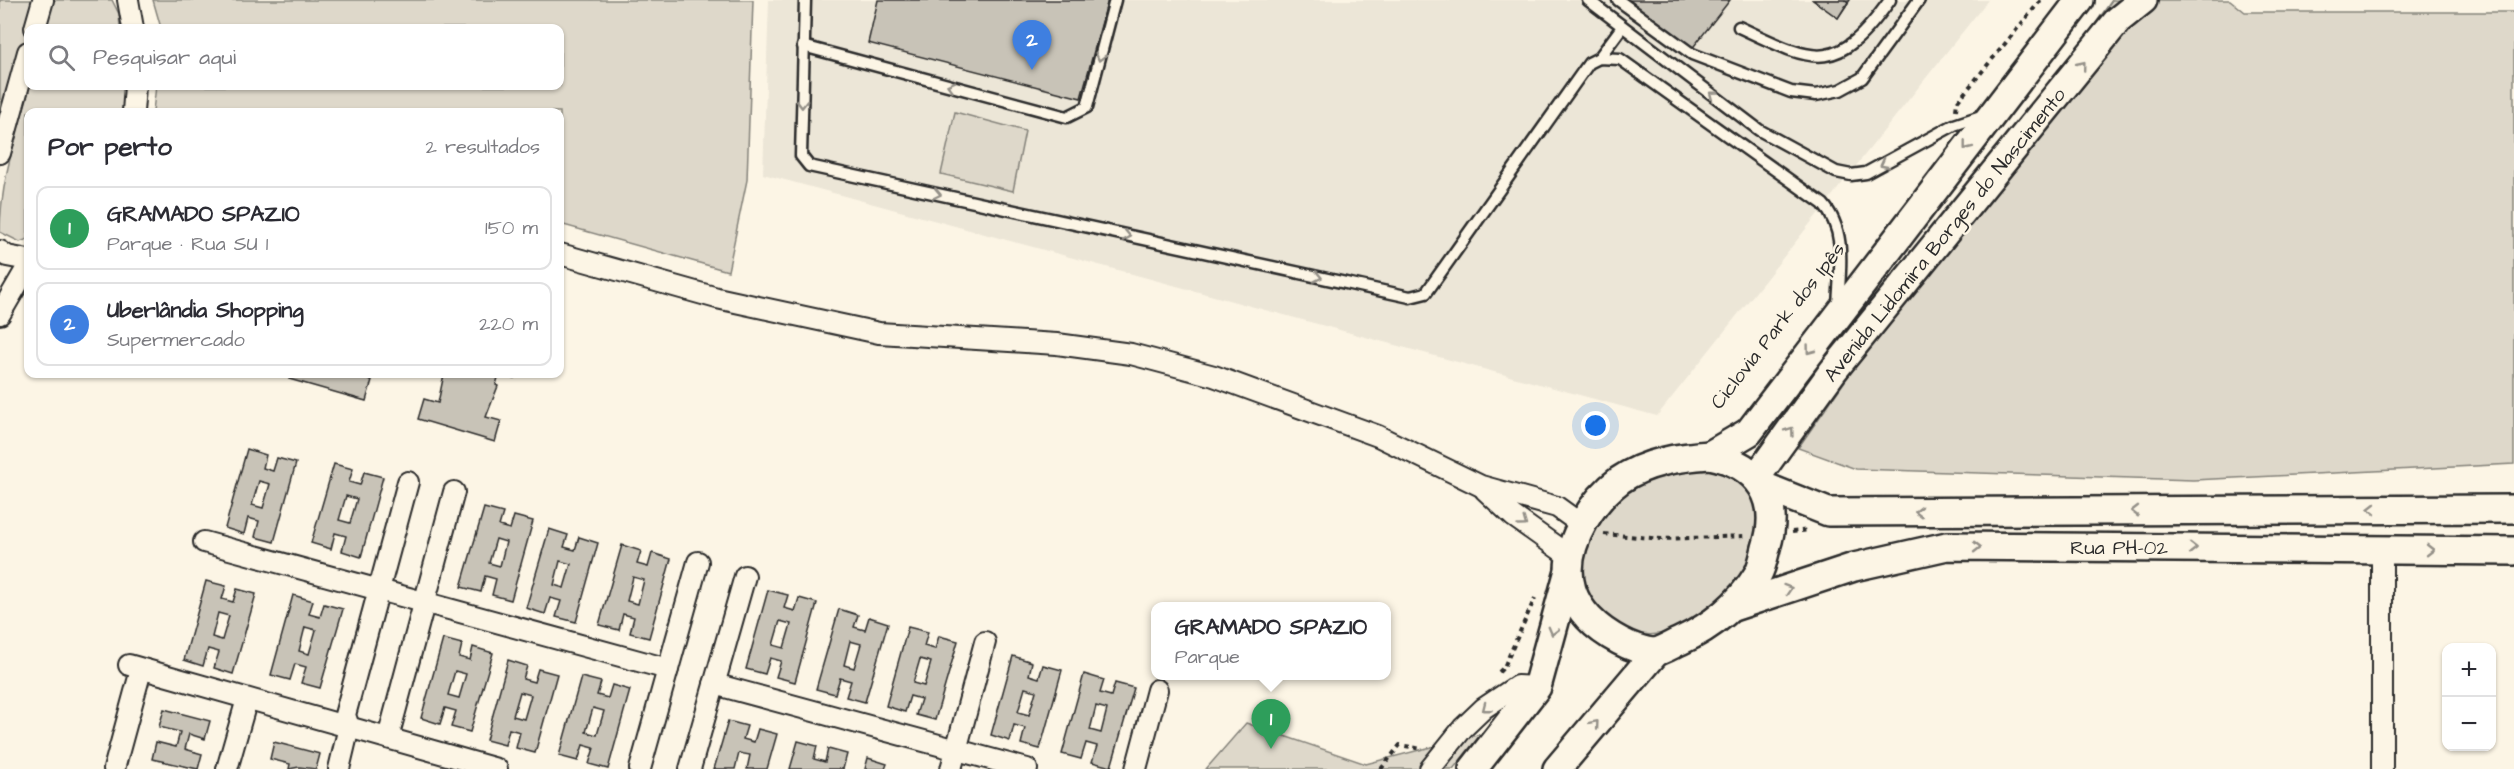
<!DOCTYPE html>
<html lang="pt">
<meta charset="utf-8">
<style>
body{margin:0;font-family:"Architects Daughter",sans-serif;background:#f7f7f7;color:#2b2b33}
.controls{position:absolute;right:18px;bottom:18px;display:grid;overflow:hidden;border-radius:12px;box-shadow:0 2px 4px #0004}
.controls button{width:54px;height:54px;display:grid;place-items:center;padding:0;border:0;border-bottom:2px solid #e1e1e2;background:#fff;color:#2b2b33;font:30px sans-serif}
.you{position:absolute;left:1596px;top:426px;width:21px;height:21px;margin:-15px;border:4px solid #fff;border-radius:50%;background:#1a73e8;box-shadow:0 0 0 9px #1a73e833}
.badge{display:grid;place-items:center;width:39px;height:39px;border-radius:50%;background:#d1495b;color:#fff;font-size:20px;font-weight:700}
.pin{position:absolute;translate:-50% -50px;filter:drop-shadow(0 2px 3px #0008)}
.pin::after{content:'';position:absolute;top:32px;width:21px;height:18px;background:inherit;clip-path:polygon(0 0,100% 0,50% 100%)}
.popup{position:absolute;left:1151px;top:602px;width:240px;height:78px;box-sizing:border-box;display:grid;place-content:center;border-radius:12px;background:#fff;filter:drop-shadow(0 2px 4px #0005);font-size:20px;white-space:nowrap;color:#7c7c81}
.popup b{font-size:22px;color:#2b2b33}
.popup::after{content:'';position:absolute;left:50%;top:100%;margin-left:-12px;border:12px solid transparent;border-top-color:#fff}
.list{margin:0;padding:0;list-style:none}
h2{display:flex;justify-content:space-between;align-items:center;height:78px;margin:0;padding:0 24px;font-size:26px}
h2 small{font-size:20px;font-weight:400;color:#7c7c81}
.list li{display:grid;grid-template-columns:39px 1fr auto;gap:18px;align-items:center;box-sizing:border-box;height:84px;margin:0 12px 12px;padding:0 12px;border:2px solid #e1e1e2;border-radius:12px}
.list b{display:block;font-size:22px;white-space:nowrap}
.list p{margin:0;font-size:20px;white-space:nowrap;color:#7c7c81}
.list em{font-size:20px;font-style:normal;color:#7c7c81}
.icon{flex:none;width:33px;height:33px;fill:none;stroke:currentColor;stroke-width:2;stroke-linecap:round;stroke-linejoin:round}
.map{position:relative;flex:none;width:2514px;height:769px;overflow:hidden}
.search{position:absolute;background:#fff;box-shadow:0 2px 4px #0004;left:24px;top:24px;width:540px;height:66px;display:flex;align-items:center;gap:15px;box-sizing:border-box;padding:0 21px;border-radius:12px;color:#7c7c81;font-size:22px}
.panel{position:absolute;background:#fff;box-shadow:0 2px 4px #0004;left:24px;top:108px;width:540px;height:270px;border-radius:12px}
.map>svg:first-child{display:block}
.built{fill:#ece6d7}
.green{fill:#ded8ca;stroke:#84827a;stroke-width:1.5}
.building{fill:#c8c3b7;stroke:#2b2b2b;stroke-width:1.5;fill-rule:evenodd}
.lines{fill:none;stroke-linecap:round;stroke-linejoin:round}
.lane-casing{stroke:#2b2b2b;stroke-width:15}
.street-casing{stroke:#2b2b2b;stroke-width:24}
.secondary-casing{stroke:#2b2b2b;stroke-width:32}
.path{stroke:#2b2b2b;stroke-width:4;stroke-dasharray:4.5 4.5;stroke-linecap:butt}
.lane{stroke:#fcf5e5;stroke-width:10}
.street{stroke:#fcf5e5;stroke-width:20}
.secondary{stroke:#fcf5e5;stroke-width:27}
.oneway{stroke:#949088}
.labels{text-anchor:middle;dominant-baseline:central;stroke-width:5;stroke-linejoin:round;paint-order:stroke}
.street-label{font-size:20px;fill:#2b2b2b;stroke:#fcf5e5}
</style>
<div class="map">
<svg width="2514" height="769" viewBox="0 0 2514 769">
<rect width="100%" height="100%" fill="#fcf5e5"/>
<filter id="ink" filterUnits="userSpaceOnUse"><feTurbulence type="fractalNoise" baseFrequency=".0167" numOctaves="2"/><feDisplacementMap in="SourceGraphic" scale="12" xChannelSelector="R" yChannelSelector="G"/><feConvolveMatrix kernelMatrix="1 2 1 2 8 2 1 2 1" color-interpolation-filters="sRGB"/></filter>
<g filter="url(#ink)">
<!-- built -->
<path class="built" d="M769,0H1988L1657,416L763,174Z"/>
<!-- green -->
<g class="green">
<path d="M0,0H43L28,28V52L0,153Z"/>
<path d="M53,0H112L119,14L120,28H45Z"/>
<path d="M153,0H753L747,180L728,271L560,224V112L153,111L156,86H560V28H161Z"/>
<path d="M2112,0H2230L2245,12H2514V464L2193,480L1856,469L1798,448Z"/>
<path d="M30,86H125L122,112H28V239L20,242L0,232C0,182 17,134 30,86Z"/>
<path d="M955,112L1025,131L1013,191L941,174Z"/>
<path d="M1709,467C1829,494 1704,673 1621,627C1561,595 1577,524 1627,490C1652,473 1681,471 1709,467Z"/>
<path d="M1246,723L1366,764L1481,734L1453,769H1206Z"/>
</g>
<!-- building -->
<g class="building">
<path d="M878,0H1108L1081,98L868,43Z"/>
<path d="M1622,0H1730L1691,50Z"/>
<path d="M1813,0H1850L1838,18Z"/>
<path d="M1813,0H1845L1848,2L1838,18Z"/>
<path d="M291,374H368L367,379L372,380L366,401L289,379Z"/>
<path d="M444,374H515L514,378L499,374L496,385L498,386L486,417L501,421L495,442L418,419L424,399L438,403Z"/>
<path d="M247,449L266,455L263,468L273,471L277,458L296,463L274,542L255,537L259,521L248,518L244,534L225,528ZM259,481L270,484L263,508L252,505Z"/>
<path d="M334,464L353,469L349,482L360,485L364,472L383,477L361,557L342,551L346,536L335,533L331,549L311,543ZM346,496L357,499L350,523L339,520Z"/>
<path d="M484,508L503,513L499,526L510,529L514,516L533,521L511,600L492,595L496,579L485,576L481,592L461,587ZM496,539L506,542L500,566L489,563Z"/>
<path d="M549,529L568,535L564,547L575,550L579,537L598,543L576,622L556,617L561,601L550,598L545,614L526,608ZM560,561L571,564L564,588L554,585Z"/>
<path d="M622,545L641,551L637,564L648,567L652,553L671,559L649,638L630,633L634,617L623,614L619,630L599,625ZM633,577L644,580L638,604L627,601Z"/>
<path d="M206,581L226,586L222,599L233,602L237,589L256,594L233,674L214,668L219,652L208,649L203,666L184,660ZM218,613L229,616L222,640L212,637Z"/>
<path d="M768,590L788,595L784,608L795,611L799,598L817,603L795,682L776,677L781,661L770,658L765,674L746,669ZM780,621L791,624L784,648L773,645Z"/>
<path d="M293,595L313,601L309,614L320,617L324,604L343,609L320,688L301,683L306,667L295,664L290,680L271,675ZM305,627L316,630L309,654L299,651Z"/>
<path d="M839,609L858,615L854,627L865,630L869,617L888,623L865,702L846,697L851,681L840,678L835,694L816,689ZM850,641L861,644L854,668L844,665Z"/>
<path d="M908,627L928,632L924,646L935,649L939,636L958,641L935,720L916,715L921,699L910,696L905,712L886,706ZM920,659L931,662L924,686L913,683Z"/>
<path d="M443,639L462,644L459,657L470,660L473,647L493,653L470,732L451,727L456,711L445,708L440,724L421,718ZM455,671L466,674L459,698L448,695Z"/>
<path d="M1013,656L1032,662L1029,675L1039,678L1043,665L1062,670L1040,749L1021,744L1025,728L1014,725L1010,741L991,735ZM1025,688L1036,691L1029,715L1018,712Z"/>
<path d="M508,660L527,666L523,679L534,682L538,669L557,674L535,753L516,748L520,732L509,729L505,745L486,740ZM520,692L531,695L524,719L513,716Z"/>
<path d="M1084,674L1104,680L1100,693L1111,696L1115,683L1134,688L1111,767L1092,762L1097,746L1086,743L1081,759L1062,754ZM1096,706L1107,709L1101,733L1090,730Z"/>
<path d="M581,677L601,682L597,695L608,698L612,685L630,690L608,769L589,764L594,748L583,745L578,761L559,756ZM593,708L604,711L597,735L586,732Z"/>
<path d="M164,709L210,721L205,739L189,734L185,749L202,754L198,769L152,759L156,742L176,747L180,732L159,727Z"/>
<path d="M728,721L747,726L743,739L754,742L758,729L777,734L767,769H747L750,755L739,753L735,769H714Z"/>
<path d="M798,741L817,746L814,759L825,762L828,749L847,754L843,769H790Z"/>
<path d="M274,742L320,754L316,769L299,767L289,769L290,764L270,759Z"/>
<path d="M868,758L887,764L885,769H865Z"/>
</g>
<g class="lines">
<defs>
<g id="lane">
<path d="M805,0L801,156L809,166L1410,297L1426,293L1589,63L1599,58L1620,59L1823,204C1848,232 1839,272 1838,308"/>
<path d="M1588,0L1759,130L1836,172L1851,175L1866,173L1954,125L1984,115"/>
<path d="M1618,0L1692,54L1791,92L1816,95L1840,90L1862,78L1919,0"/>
<path d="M1739,27C1815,63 1836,76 1890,0"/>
<path d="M803,46L1067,117L1087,107L1115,0"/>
<path d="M1599,58L1622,27"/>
</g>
<g id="street">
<path d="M128,0L133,28"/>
<path d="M35,28L43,0"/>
<path d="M133,112L135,86"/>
<path d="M0,153L28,52"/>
<path d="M0,251L7,256L28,260"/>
<path d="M560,254L717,298L879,333L1057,344L1131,354L1214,376L1378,436L1481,486L1557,507L1582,525"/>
<path d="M0,314L28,266"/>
<path d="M1485,490L1513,516L1569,556"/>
<path d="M204,542L668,669"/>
<path d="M2382,550V769"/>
<path d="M129,665L497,769"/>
<path d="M714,684L1027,769"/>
<path d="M388,738L454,492"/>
<path d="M114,769L141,670"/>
<path d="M227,769L247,699"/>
<path d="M339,769L349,727L345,715L408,482"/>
<path d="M640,769L698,562"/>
<path d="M690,769L745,576"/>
<path d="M951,769L985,642"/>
<path d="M1136,769L1157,690"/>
<path d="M1430,769L1463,728L1484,708L1517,686L1537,687"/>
</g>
<g id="secondary">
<path d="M1710,455C1759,465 1782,499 1766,548C1764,556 1762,567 1758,574C1740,604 1711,627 1680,641C1673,644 1662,651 1655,652C1645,652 1629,646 1620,641C1569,614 1555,572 1584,521C1593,506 1605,491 1620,480C1646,462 1679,457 1710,455Z"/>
<path d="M1710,455L1749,432L2080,0"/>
<path d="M1756,478L1833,371L2118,20L2143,0"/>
<path d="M1763,486L1828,512L2514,509"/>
<path d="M1733,607L1854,567L1947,546L2514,551"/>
<path d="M1473,769L1537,687L1568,574"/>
<path d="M1557,769L1656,652"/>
</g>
</defs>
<!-- lane casing -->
<use href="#lane" class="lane-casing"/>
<!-- street casing -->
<use href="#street" class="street-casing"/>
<!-- secondary casing -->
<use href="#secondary" class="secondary-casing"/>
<!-- path -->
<g class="path">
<path d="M1956,110L1957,102L2041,0"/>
<path d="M1792,532L1809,530"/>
<path d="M1604,534L1662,539L1746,536"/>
<path d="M1499,672L1504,667L1535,598"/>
<path d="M1381,769L1400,745L1422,749"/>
</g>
<!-- lane -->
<use href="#lane" class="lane"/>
<!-- street -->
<use href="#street" class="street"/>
<!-- secondary -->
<use href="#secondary" class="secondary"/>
</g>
<!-- one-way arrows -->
<defs><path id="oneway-chevron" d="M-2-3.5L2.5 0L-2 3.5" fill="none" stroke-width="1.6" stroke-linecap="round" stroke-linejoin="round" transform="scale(1.5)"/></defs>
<g class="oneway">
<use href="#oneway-chevron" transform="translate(1100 57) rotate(105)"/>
<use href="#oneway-chevron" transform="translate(2082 65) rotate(-51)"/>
<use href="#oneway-chevron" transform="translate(951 86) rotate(-165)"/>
<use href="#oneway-chevron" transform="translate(1713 95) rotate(-143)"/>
<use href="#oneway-chevron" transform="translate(802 104) rotate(91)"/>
<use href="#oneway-chevron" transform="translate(1967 146) rotate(128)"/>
<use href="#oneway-chevron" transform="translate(1884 164) rotate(152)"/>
<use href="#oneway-chevron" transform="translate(937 194) rotate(12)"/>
<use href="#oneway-chevron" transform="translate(1127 236) rotate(12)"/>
<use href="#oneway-chevron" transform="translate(1318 277) rotate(12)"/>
<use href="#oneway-chevron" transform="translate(1810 350) rotate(127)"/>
<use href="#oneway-chevron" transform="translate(1790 431) rotate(-54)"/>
<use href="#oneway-chevron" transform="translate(2372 509) rotate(180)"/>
<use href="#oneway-chevron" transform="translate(2135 511) rotate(180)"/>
<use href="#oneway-chevron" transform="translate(1919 512) rotate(180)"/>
<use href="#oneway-chevron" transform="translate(1523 523) rotate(36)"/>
<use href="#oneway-chevron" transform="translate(1977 547)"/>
<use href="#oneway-chevron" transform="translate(2193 548)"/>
<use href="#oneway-chevron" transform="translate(2430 550)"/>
<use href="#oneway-chevron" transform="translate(1788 589) rotate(-18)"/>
<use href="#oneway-chevron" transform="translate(1553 631) rotate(105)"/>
<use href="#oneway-chevron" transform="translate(1486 708) rotate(142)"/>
<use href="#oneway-chevron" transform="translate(1595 724) rotate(-50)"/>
</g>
</g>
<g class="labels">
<!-- street labels -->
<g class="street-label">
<text transform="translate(1945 235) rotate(-51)">Avenida Lidomira Borges do Nascimento</text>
<text transform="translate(1778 326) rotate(-52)">Ciclovia Park dos Ipês</text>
<text x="2119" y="548">Rua PH-02</text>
</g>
</g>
</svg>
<div class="controls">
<button>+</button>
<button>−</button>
</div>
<div class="you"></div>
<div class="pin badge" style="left:1271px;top:749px;background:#2e9e5b">1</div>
<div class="popup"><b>GRAMADO SPAZIO</b>Parque</div>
<div class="pin badge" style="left:1032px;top:70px;background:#3f7fe0">2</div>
<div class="search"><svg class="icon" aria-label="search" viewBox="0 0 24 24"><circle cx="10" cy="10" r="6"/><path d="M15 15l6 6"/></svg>Pesquisar aqui</div>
<section class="panel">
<h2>Por perto<small>2 resultados</small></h2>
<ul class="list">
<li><span class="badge" style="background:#2e9e5b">1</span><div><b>GRAMADO SPAZIO</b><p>Parque · Rua SU 1</p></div><em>150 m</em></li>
<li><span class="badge" style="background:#3f7fe0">2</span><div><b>Uberlândia Shopping</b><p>Supermercado</p></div><em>220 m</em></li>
</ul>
</section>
</div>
